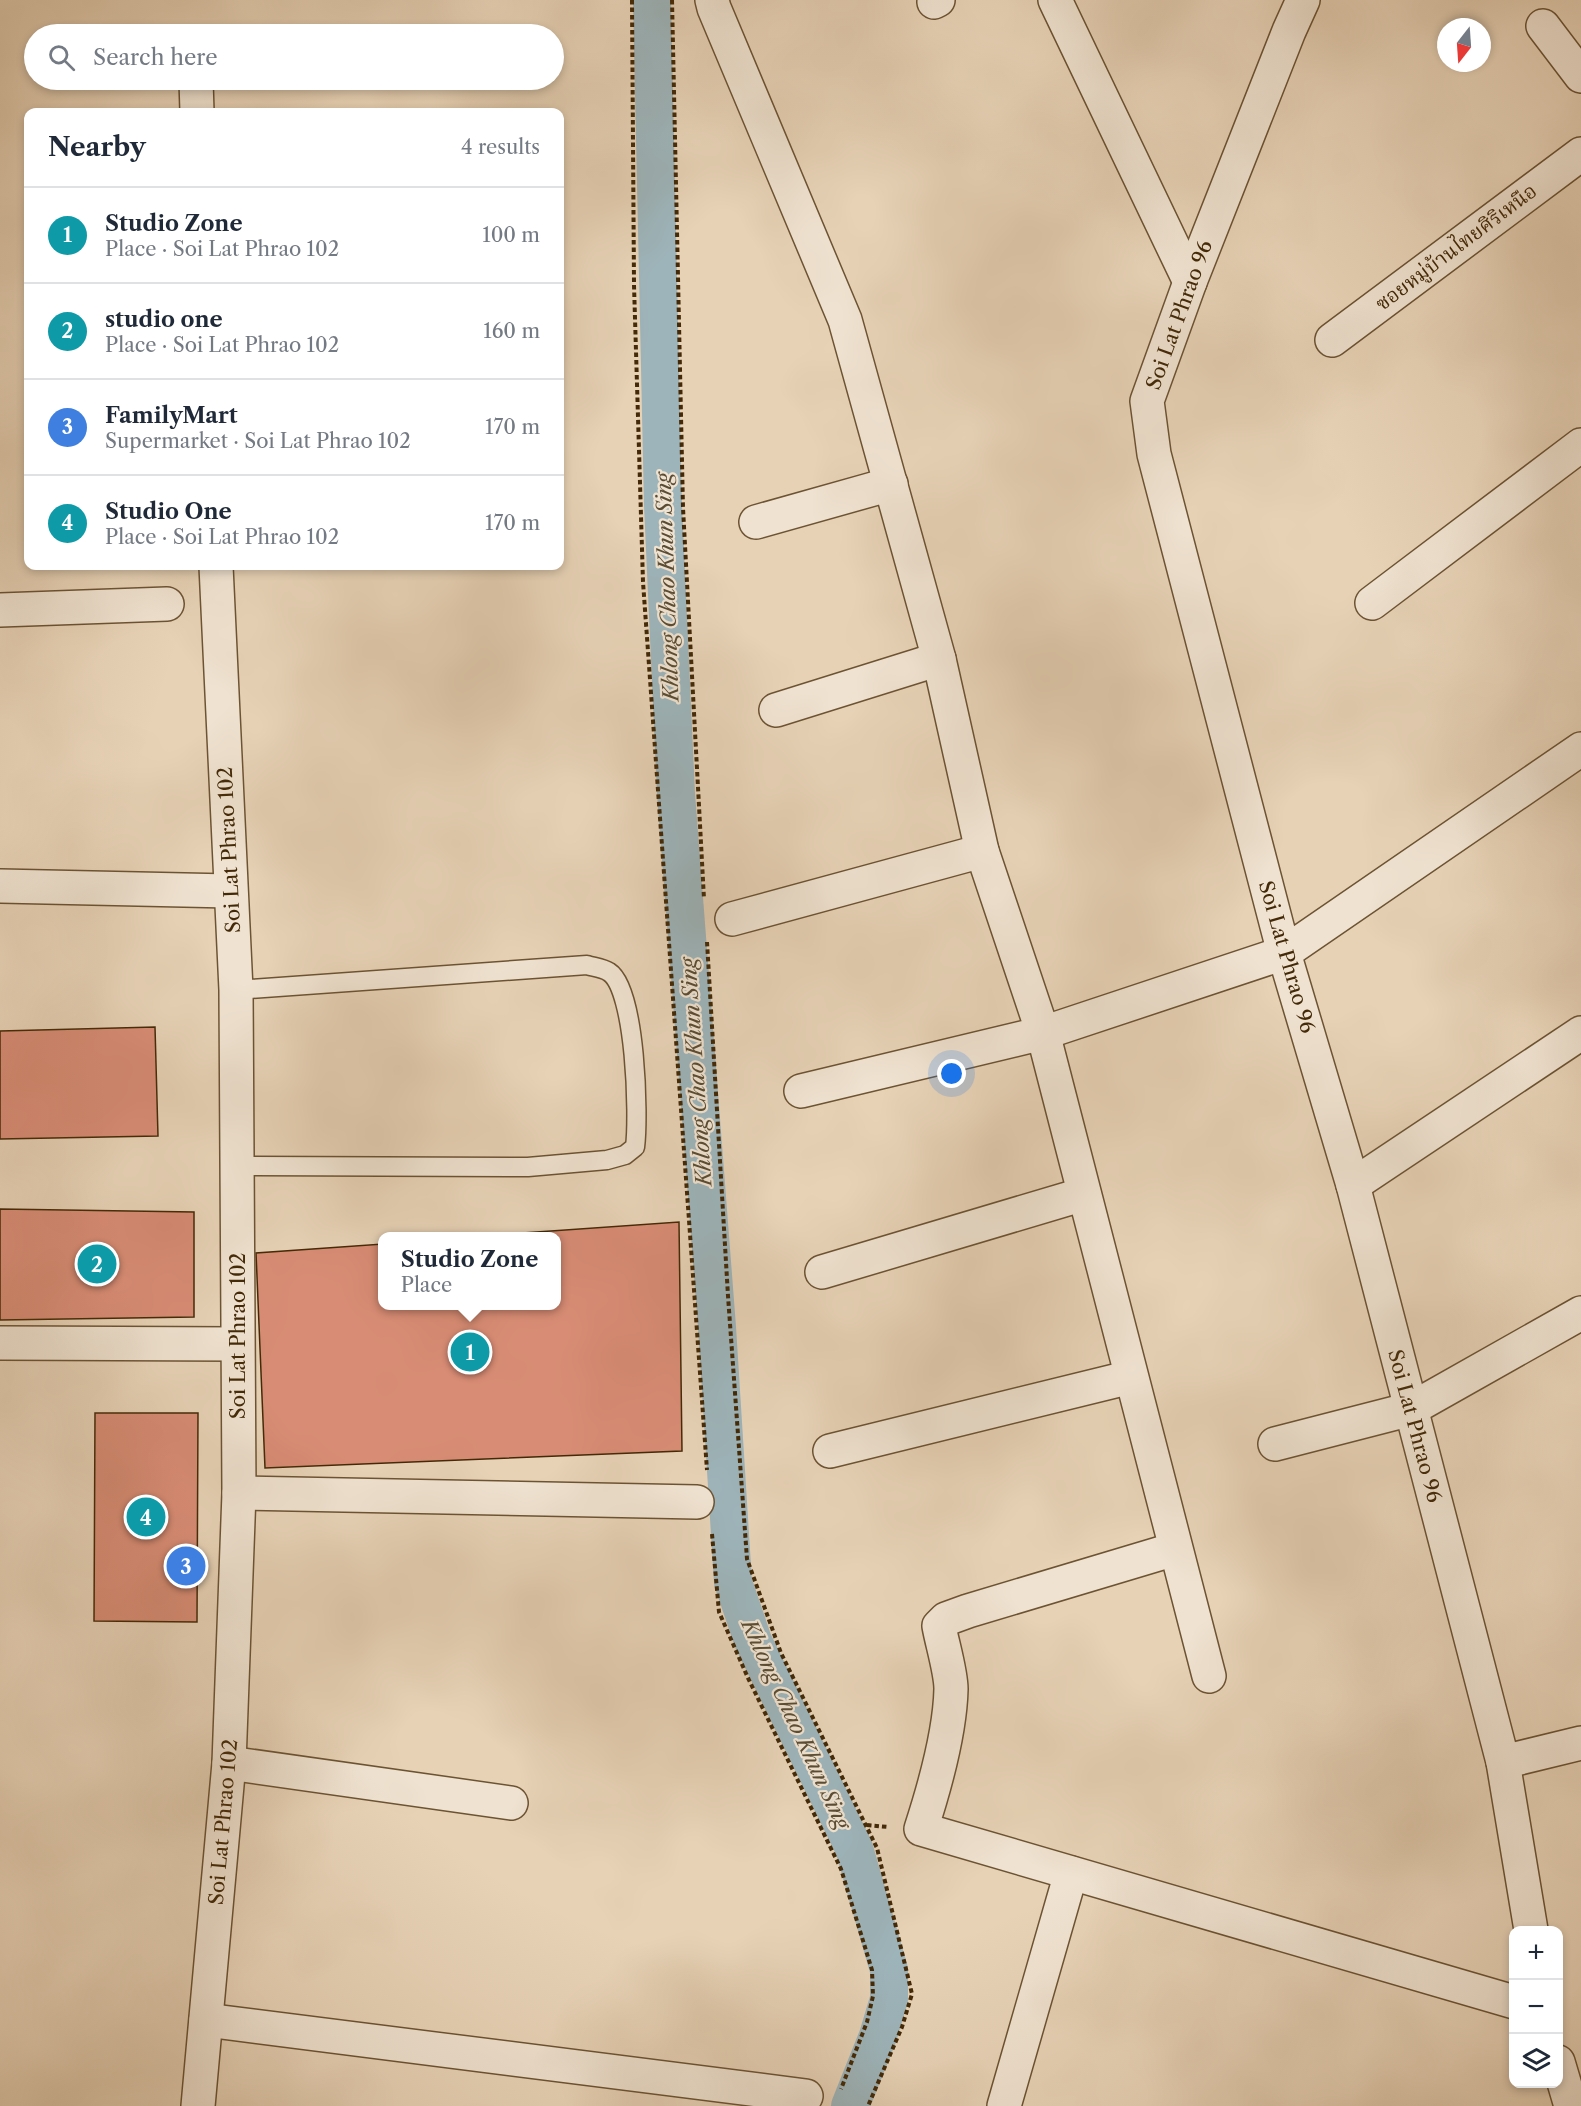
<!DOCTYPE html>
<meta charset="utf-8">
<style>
body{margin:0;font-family:"Libre Caslon Text","Noto Serif Thai",serif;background:#f2f2f3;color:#1f2937}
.controls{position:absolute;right:18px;bottom:18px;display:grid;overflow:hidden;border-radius:12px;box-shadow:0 3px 9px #0003}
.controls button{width:54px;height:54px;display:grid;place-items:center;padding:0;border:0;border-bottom:2px solid #e0e1e3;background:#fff;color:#1f2937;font:30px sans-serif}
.compass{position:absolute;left:1437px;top:18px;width:54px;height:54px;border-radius:50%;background:#fff;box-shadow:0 3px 9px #0003;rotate:197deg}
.you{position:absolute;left:952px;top:1074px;width:21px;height:21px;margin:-15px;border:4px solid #fff;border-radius:50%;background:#1a73e8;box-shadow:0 0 0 9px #1a73e833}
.badge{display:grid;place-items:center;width:39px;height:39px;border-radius:50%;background:#8f2418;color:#fff;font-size:20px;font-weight:700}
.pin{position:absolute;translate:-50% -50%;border:3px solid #fff;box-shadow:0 2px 6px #0006}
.popup{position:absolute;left:378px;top:1232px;width:183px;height:78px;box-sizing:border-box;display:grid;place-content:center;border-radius:12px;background:#fff;filter:drop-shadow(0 2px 4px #0005);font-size:20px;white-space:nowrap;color:#747a83}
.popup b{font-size:22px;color:#1f2937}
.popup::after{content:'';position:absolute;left:50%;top:100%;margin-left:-12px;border:12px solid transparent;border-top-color:#fff}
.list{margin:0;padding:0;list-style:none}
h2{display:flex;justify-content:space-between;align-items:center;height:78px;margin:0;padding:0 24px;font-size:26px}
h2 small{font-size:20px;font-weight:400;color:#747a83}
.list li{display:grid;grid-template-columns:39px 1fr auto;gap:18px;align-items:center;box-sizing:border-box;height:96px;padding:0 24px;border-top:2px solid #e0e1e3}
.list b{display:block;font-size:22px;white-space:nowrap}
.list p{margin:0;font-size:20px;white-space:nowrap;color:#747a83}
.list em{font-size:20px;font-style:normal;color:#747a83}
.icon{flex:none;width:33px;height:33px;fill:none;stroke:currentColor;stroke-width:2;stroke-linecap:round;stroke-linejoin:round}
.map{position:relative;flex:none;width:1581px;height:2106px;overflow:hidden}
.search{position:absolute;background:#fff;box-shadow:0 3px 9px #0003;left:24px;top:24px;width:540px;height:66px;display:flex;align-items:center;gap:15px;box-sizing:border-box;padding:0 21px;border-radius:33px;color:#747a83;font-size:22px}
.panel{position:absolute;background:#fff;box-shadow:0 3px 9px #0003;left:24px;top:108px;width:540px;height:462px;border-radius:12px}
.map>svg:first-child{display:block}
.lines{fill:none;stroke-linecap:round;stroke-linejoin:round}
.canal{stroke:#9db4ba;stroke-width:38}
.building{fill:#d88c75;stroke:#432907;stroke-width:1.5}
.service-casing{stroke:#6c5333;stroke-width:21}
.minor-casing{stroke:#6c5333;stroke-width:36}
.path{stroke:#432907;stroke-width:4;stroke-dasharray:4.5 3;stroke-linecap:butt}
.service{stroke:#efe2d0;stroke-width:18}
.minor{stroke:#efe2d0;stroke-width:33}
.labels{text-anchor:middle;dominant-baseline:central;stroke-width:4.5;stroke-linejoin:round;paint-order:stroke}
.street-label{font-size:20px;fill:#432907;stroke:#efe2d0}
.water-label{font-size:21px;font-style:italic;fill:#5a4c34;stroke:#efe2d0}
</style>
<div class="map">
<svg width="1581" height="2106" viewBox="0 0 1581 2106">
<rect width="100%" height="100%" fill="#e7d2b6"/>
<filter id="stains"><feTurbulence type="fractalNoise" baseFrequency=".00333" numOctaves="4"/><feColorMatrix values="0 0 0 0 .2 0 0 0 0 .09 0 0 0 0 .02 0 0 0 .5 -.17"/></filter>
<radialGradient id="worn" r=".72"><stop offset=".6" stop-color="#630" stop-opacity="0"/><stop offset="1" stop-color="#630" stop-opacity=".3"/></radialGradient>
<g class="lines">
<!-- canal -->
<path class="canal" d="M652,0L663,505L676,794L717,1327L733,1582L753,1641L854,1848L889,1970V1999L878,2036L850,2106"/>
</g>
<!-- building -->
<g class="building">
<path d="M155,1027L158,1136L0,1139V1031Z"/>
<path d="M0,1209L194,1212V1317L0,1320Z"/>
<path d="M679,1222L682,1451L265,1468L256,1253L383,1244V1306H557V1236H478Z"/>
<path d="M95,1413H198L197,1622L94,1621Z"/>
</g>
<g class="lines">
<defs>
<path id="service" d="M236,990L587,965C593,967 603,968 609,972C636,989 639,1117 635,1147L625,1155L607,1160L528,1167L238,1166"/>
<g id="minor">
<path d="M712,0L714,8L845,320L939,659L982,851L1043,1033L1209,1676"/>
<path d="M1055,0L1190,282"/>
<path d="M1303,0L1289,31L1190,282L1147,401L1154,454L1284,953L1353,1185L1503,1762L1531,1930"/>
<path d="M934,2L938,0"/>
<path d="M1543,26L1581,76"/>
<path d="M196,80L197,112"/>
<path d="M1332,340L1581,154"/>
<path d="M756,522L891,484"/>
<path d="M1372,603L1581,445"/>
<path d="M0,610L167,604"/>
<path d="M776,710L939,659"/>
<path d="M0,886L230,891"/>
<path d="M732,919L982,851"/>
<path d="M801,1091L1043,1033L1284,953L1581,749"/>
<path d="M1353,1185L1581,1033"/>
<path d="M822,1272L1084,1194"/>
<path d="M0,1343L236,1344"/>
<path d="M1275,1444L1411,1409L1581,1313"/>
<path d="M830,1451L1131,1377"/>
<path d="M239,1493L697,1502"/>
<path d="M1175,1549L968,1611L946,1619L939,1626C942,1643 951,1672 951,1689C950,1732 934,1789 921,1829L1514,2002"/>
<path d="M1503,1762L1581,1743"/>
<path d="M229,1763L511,1803"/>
<path d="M206,2020L806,2096"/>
<path d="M1558,2062L1571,2106"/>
<path d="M198,2106L229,1763L239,1493L236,990L216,566"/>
<path d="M1004,2106L1071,1873"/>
</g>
</defs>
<!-- service casing -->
<use href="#service" class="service-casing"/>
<!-- minor casing -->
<use href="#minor" class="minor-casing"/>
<!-- path -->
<g class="path">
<path d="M632,0L634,285L643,582L707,1470"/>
<path d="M672,0L683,508L704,899"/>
<path d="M707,942L728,1296L747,1559L781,1653L877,1848L912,1994L902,2027L868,2106"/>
<path d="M712,1534L719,1612L748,1678L841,1869L872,1970L873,1996L867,2022L841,2089"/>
<path d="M867,1825L888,1827"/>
</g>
<!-- service -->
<use href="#service" class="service"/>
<!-- minor -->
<use href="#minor" class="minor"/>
</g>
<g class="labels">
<!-- street labels -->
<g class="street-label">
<text transform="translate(1456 247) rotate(-37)">ซอยหมู่บ้านไทยศิริเหนือ</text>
<text transform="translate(1179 315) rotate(-70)">Soi Lat Phrao 96</text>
<text transform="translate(229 850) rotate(-93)">Soi Lat Phrao 102</text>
<text transform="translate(1287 957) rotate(74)">Soi Lat Phrao 96</text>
<text transform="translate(238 1336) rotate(-90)">Soi Lat Phrao 102</text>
<text transform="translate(1415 1426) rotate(75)">Soi Lat Phrao 96</text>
<text transform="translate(223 1822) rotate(-85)">Soi Lat Phrao 102</text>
</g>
<!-- water labels -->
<g class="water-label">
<text transform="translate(667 587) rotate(-92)">Khlong Chao Khun Sing</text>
<text transform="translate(696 1072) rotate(-94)">Khlong Chao Khun Sing</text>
<text transform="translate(796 1724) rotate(65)">Khlong Chao Khun Sing</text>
</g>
</g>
<rect width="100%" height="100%" filter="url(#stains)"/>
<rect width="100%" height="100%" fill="url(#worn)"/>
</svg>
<div class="controls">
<button>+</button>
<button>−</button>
<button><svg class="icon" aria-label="layers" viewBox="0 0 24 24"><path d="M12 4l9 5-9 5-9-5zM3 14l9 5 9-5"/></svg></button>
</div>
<svg class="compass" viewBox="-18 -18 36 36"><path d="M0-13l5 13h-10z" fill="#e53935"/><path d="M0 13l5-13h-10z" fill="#747a83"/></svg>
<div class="you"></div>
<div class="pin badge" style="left:470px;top:1352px;background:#0f9aa8">1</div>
<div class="popup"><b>Studio Zone</b>Place</div>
<div class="pin badge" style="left:97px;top:1264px;background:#0f9aa8">2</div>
<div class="pin badge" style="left:186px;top:1566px;background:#3f7fe0">3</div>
<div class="pin badge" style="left:146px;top:1517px;background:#0f9aa8">4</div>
<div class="search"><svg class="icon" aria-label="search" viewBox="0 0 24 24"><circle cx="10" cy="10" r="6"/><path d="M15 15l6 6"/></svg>Search here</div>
<section class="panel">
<h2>Nearby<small>4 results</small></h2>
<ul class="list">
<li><span class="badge" style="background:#0f9aa8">1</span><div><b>Studio Zone</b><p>Place · Soi Lat Phrao 102</p></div><em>100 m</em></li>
<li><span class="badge" style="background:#0f9aa8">2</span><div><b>studio one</b><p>Place · Soi Lat Phrao 102</p></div><em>160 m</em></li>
<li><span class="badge" style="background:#3f7fe0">3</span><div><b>FamilyMart</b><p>Supermarket · Soi Lat Phrao 102</p></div><em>170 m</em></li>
<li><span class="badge" style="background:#0f9aa8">4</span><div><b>Studio One</b><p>Place · Soi Lat Phrao 102</p></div><em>170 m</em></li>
</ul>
</section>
</div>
